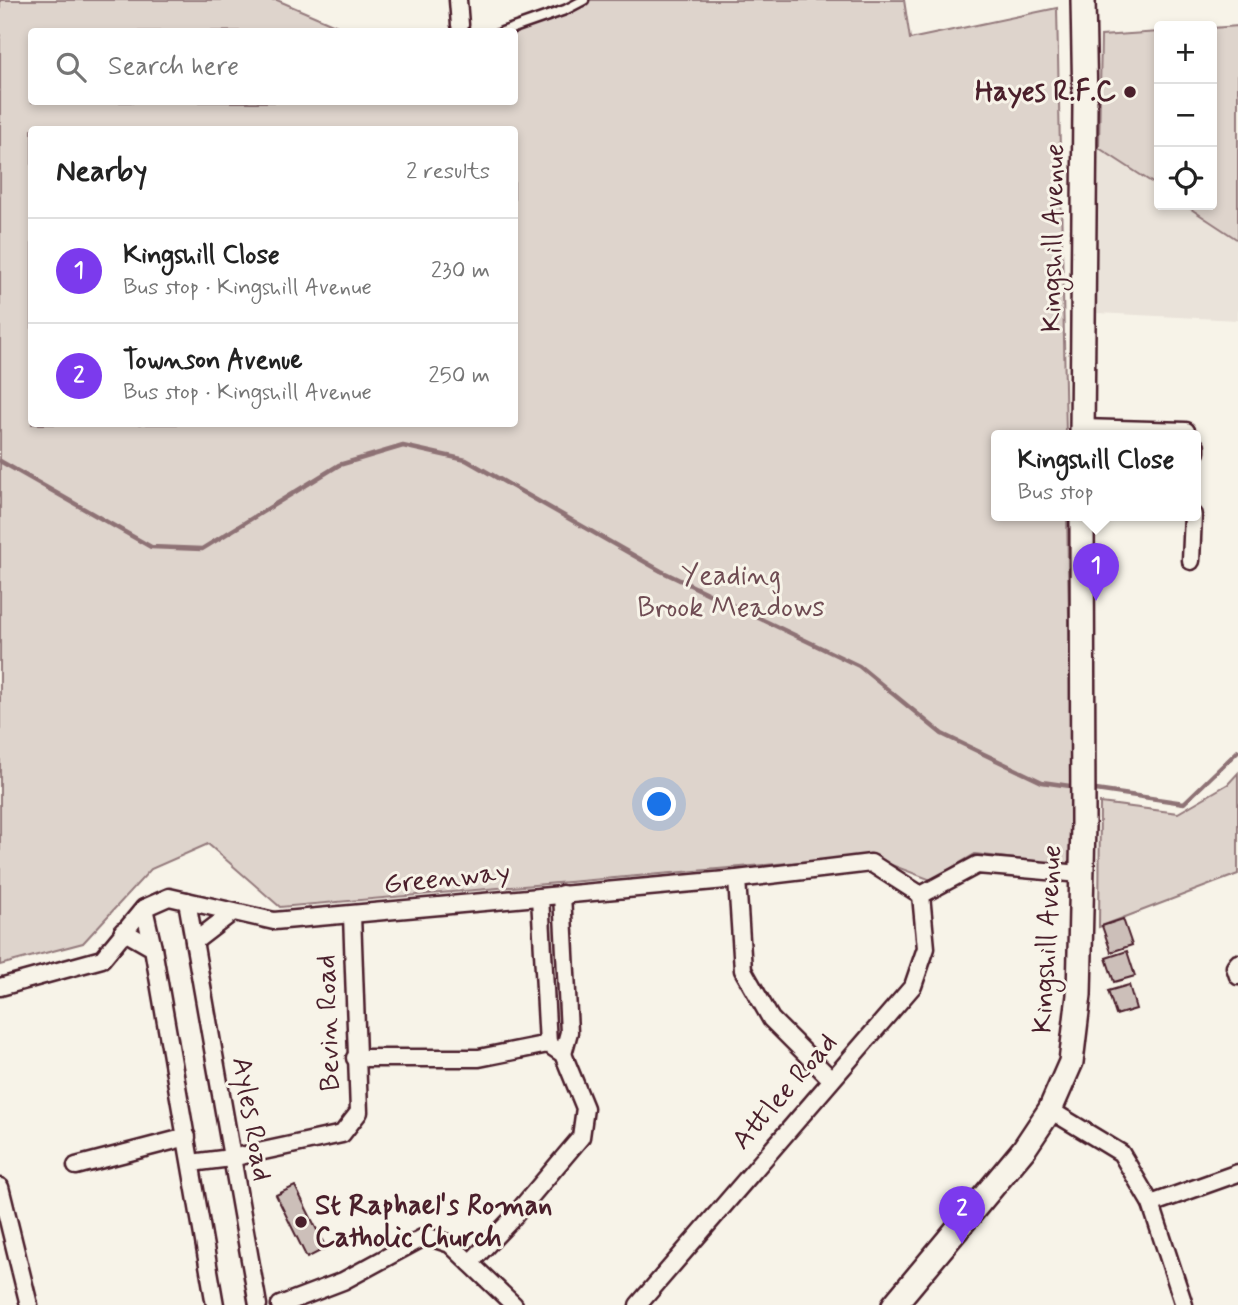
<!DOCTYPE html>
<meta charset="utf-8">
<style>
body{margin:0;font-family:Mynerve,sans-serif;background:#f6f6f6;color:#222}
.controls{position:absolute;right:21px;top:21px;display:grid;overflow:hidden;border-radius:7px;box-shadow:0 4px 10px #0003}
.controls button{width:63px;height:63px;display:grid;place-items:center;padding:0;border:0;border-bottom:2px solid #e0e0e0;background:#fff;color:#222;font:35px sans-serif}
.you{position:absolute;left:660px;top:805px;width:24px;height:24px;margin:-18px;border:5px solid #fff;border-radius:50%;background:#1a73e8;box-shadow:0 0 0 10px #1a73e833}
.badge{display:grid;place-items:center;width:46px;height:46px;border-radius:50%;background:#7c3aed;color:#fff;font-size:23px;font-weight:700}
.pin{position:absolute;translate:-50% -58px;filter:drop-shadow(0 2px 4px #0008)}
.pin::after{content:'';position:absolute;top:37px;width:24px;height:21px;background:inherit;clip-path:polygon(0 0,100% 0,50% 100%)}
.popup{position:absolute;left:991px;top:430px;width:210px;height:91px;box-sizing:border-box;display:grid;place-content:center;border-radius:7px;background:#fff;filter:drop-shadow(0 2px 5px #0005);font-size:23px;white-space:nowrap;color:#767676}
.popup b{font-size:26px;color:#222}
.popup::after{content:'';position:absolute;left:50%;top:100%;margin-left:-14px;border:14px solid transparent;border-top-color:#fff}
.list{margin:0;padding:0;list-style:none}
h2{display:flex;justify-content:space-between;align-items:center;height:91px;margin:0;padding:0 28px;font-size:30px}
h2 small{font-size:23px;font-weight:400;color:#767676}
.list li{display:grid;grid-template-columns:46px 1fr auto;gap:21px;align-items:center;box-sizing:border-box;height:105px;padding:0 28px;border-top:2px solid #e0e0e0}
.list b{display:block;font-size:26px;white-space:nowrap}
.list p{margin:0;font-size:23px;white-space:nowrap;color:#767676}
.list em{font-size:23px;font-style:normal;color:#767676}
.icon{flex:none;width:38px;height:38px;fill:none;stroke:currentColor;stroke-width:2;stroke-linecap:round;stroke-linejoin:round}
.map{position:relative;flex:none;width:1238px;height:1305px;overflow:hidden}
.search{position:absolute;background:#fff;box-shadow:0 4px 10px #0003;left:28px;top:28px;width:490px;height:77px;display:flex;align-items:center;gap:18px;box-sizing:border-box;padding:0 24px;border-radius:7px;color:#767676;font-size:26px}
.panel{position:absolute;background:#fff;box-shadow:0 4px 10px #0003;left:28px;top:126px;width:490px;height:301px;border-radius:7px}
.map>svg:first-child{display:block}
.built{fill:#eae3da}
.green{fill:#ded4cc;stroke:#947a7c;stroke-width:2;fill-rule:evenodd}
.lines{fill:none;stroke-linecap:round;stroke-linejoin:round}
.stream{stroke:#8e7275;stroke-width:4.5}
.building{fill:#ccbfb9;stroke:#4a1f2b;stroke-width:2}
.lane-casing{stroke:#4a1f2b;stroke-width:13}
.street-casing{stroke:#4a1f2b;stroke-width:21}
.secondary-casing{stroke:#4a1f2b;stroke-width:28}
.lane{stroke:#f7f3e8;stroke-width:8}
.street{stroke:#f7f3e8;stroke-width:16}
.secondary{stroke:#f7f3e8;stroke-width:23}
.poi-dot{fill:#4a1f2b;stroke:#f7f3e8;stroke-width:2.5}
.labels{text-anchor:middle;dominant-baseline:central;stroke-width:6;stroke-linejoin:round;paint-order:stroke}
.poi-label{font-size:28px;font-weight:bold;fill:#4a1f2b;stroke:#f7f3e8;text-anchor:end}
.street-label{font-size:28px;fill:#4a1f2b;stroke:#f7f3e8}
.park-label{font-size:28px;fill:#6f4c53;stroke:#f7f3e8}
</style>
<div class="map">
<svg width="1238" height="1305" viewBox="0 0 1238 1305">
<rect width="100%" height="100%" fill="#f7f3e8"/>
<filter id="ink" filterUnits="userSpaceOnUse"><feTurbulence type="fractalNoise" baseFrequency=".0143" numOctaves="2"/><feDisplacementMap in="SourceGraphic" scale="14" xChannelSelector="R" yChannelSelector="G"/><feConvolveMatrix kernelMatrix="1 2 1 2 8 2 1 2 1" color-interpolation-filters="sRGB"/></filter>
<g filter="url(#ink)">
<!-- built -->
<path class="built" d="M1099,148L1159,187V205H1185L1238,240V320L1097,313Z"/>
<!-- green -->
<g class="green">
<path d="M0,0H277L349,31L32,32V102H514V32L485,31L555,16L577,0H904L910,39L1057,8L1066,435H996V515H1067L1074,866L975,854L931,880L868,856L280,907L208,844L151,869L83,943L0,965ZM32,130H514V424H32Z"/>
<path d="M1238,26V240L1185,205H1212V28Z"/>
<path d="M1159,32V187L1099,148L1101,36Z"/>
<path d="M1238,773V874L1099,927L1100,803L1178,813L1228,784Z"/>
</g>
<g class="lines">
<!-- stream -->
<g class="stream">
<path d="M0,461L151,547L202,549L339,465L403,446L466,460L661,571L859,666L942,734L1042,782L1077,787"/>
<path d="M1089,789L1184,803L1238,751"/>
</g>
</g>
<!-- building -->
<g class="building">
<path d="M1123,919L1132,945L1111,952L1102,926Z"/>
<path d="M1127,951L1135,976L1114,982L1106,958Z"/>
<path d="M1129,985L1136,1009L1116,1015L1108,991Z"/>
<path d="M295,1186L326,1248L307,1258L276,1195Z"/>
</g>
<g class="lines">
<defs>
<path id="lane" d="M502,32L565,10L584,0"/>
<g id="street">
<path d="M458,0L460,25"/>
<path d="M1082,428L1186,431L1188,435"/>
<path d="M1196,447V452"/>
<path d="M1191,561L1193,515"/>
<path d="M737,879L743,970L771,1019L831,1079"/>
<path d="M562,894L569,1032L563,1054"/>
<path d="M921,895L977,865L1081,874"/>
<path d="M540,897L548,1044"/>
<path d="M187,901L258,1305"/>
<path d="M144,908L153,948"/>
<path d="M123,931L153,948L215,1305"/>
<path d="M194,942L233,912"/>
<path d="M1238,963L1235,967L1238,976"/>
<path d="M0,987L102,959L144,908L169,897L274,921L737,879L871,863L921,895"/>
<path d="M355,1058H479L548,1044"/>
<path d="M1050,1110L1121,1153L1151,1204L1184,1305"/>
<path d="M191,1163L231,1158L342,1134L359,1112L352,915"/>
<path d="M76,1166L187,1137"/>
<path d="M0,1187L29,1305"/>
<path d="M1151,1204L1238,1173"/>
<path d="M470,1263L510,1221L581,1137L585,1108L563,1054L548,1044"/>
<path d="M280,1305L343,1281L426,1236L450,1244L514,1305"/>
<path d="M638,1305L913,986L926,948L921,895"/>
</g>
<g id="secondary">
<path d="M1082,435L1085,106L1083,0"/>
<path d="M894,1305L1024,1149L1050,1110L1071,1062L1079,995L1083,823L1082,515"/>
</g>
</defs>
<!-- lane casing -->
<use href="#lane" class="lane-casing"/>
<!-- street casing -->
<use href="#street" class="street-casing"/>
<!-- secondary casing -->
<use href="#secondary" class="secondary-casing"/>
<!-- lane -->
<use href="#lane" class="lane"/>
<!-- street -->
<use href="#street" class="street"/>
<!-- secondary -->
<use href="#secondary" class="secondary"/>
</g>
</g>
<!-- markers -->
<g class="poi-dot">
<circle cx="1130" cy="92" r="7"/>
<circle cx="301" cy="1222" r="7"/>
</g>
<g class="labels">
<!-- poi labels -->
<g class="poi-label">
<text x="1116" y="92">Hayes R.F.C</text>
<text x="315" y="1206" text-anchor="start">St Raphael's Roman<tspan x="315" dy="32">Catholic Church</tspan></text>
</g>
<!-- street labels -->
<g class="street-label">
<text transform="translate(1054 238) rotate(-89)">Kingshill Avenue</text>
<text transform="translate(447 879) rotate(-6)">Greenway</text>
<text transform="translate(1048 939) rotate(-87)">Kingshill Avenue</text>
<text transform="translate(329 1023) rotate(-92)">Bevin Road</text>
<text transform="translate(785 1092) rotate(-49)">Attlee Road</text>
<text transform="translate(251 1119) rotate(80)">Ayles Road</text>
</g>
<!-- park labels -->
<g class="park-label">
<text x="731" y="576">Yeading<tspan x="731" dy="32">Brook Meadows</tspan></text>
</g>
</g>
</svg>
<div class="controls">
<button>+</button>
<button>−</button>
<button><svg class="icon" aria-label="locate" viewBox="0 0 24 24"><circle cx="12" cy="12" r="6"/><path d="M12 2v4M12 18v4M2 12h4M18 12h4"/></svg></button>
</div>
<div class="you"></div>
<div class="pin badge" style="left:1096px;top:601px">1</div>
<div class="popup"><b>Kingshill Close</b>Bus stop</div>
<div class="pin badge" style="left:962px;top:1244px">2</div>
<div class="search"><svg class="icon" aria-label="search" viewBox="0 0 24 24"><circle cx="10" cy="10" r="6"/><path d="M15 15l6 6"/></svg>Search here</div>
<section class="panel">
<h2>Nearby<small>2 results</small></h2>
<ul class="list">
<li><span class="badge">1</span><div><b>Kingshill Close</b><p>Bus stop · Kingshill Avenue</p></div><em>230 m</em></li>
<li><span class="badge">2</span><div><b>Townson Avenue</b><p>Bus stop · Kingshill Avenue</p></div><em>250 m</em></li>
</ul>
</section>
</div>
